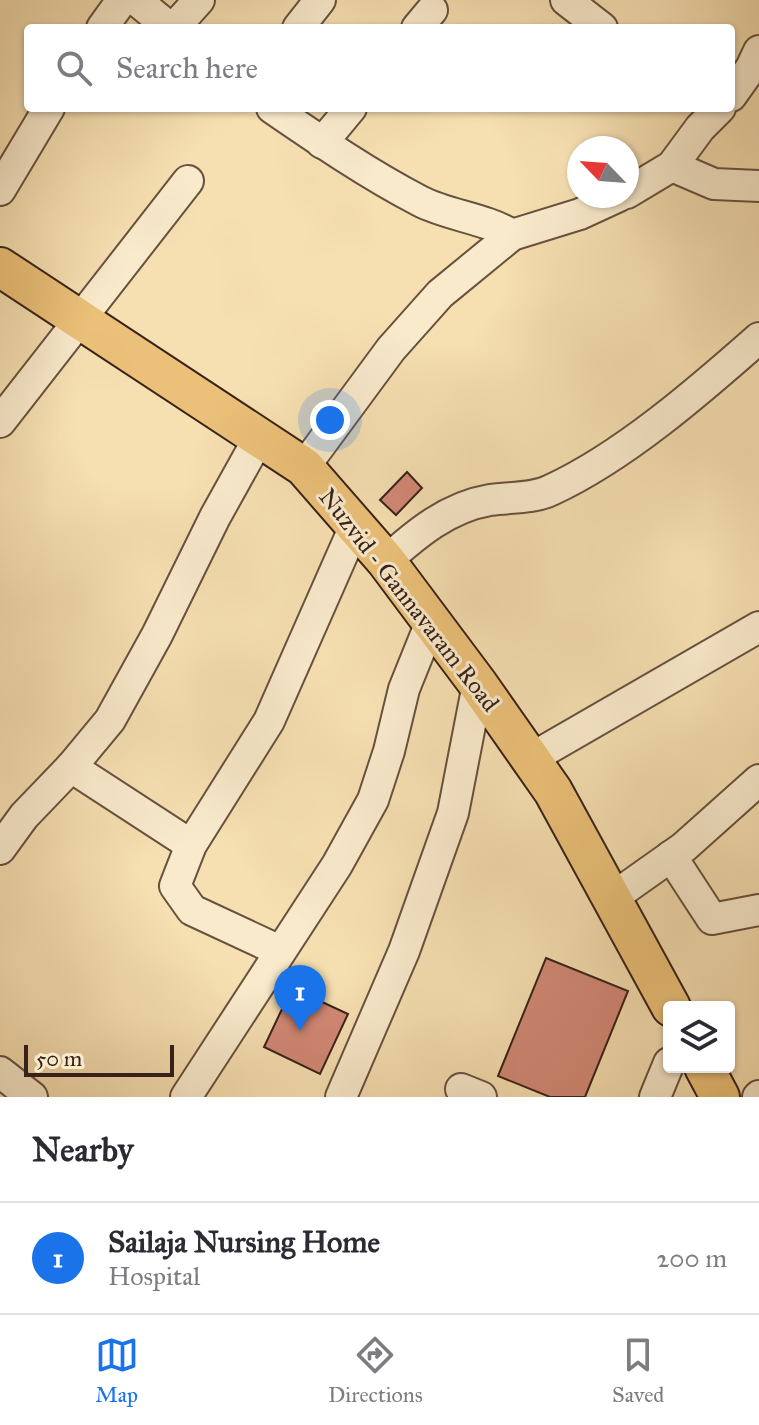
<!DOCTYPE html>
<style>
body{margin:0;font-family:"IM FELL Great Primer",serif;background:#f2f2f3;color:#2b2b33}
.controls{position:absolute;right:24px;bottom:24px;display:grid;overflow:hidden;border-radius:8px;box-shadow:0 2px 6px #0004}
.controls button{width:72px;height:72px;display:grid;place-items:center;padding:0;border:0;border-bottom:2px solid #e1e1e2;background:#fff;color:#2b2b33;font:40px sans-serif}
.compass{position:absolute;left:567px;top:136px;width:72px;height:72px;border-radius:50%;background:#fff;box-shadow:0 2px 6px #0004;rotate:295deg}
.scale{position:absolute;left:24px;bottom:20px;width:150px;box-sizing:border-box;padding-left:8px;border:4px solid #372219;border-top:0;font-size:22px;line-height:28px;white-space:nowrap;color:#372219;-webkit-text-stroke:6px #f9eacc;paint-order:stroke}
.you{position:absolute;left:330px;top:420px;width:28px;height:28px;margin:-20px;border:6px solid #fff;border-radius:50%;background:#1a73e8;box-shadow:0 0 0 12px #1a73e833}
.badge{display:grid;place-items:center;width:52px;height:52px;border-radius:50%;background:#1a73e8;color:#fff;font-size:26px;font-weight:700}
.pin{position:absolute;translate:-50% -66px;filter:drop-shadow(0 2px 4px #0008)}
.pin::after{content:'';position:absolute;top:42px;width:28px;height:24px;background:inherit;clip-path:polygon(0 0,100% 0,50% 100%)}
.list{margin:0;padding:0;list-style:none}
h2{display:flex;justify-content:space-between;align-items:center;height:104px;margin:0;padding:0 32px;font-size:34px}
h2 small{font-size:26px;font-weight:400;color:#7c7c81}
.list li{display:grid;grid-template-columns:52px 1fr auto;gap:24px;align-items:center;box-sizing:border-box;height:112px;padding:0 32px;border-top:2px solid #e1e1e2}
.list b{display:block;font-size:30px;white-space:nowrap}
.list p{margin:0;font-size:26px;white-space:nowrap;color:#7c7c81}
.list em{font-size:26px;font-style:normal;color:#7c7c81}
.icon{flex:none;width:44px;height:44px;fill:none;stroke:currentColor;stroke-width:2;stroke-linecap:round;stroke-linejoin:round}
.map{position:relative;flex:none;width:759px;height:1097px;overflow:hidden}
.search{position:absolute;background:#fff;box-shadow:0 2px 6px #0004;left:24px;right:24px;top:24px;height:88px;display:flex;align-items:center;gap:20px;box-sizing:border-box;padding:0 28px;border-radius:8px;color:#7c7c81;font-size:30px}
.sheet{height:216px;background:#fff}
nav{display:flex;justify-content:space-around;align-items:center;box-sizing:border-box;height:112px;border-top:2px solid #e1e1e2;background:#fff;font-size:22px;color:#7c7c81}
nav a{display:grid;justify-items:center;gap:4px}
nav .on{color:#1a73e8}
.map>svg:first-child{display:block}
.building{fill:#d28876;stroke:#372219;stroke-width:2}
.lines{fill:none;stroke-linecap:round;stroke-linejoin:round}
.minor-casing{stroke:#67513f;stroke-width:34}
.major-casing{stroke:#372219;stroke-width:42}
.minor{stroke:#f9eacc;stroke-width:30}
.major{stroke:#ebc078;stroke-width:38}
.labels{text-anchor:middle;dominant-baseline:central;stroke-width:6;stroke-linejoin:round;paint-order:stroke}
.street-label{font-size:24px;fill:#372219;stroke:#f9eacc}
</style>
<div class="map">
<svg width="759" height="1097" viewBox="0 0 759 1097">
<rect width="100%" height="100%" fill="#f6dfb1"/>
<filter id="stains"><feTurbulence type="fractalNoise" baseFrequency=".0025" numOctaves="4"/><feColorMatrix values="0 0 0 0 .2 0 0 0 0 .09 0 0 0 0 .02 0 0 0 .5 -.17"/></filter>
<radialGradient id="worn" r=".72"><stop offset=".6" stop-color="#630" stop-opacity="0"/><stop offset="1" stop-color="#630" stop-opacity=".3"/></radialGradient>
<!-- building -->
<g class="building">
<path d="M407,472L422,488L396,515L380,500Z"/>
<path d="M546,958L628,991L585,1097H550L498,1076Z"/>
<path d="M292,988L348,1014L320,1074L264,1047Z"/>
</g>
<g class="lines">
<defs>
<g id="minor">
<path d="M136,0L170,28"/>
<path d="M566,0L602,28"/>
<path d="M102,28L122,0"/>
<path d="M174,28L199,0"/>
<path d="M298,28L320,0"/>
<path d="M417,28L432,10"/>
<path d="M731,96L751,68L759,51"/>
<path d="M272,108C320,141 368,174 420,201C449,216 485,218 512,235"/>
<path d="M322,143L351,108"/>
<path d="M672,166L714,184L759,186"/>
<path d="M0,190L49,108"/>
<path d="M627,193L672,166L700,128L720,108"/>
<path d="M0,422L188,181"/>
<path d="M304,467L391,349L440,294L512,235L580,214L619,196"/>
<path d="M386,561C416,534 448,507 490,500C509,497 533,499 551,490C623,457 699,391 759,338"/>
<path d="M530,759L759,627"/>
<path d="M71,767L191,845"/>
<path d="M0,849L24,816L71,767L110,720L157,635L215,517L260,436"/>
<path d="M671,856L712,919L759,910"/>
<path d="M612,898L684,847L759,780"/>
<path d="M280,951L192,910L175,886L191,845L269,721L355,526"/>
<path d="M0,1072L32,1097"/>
<path d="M461,1089L481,1097"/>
<path d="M186,1097L337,865L373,800L389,751L404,689L431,622"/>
<path d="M341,1097L404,951L453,813L478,684"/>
<path d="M655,1097L669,1063"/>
<path d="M758,1097L759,1096"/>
</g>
<g id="major">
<path d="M0,267L304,467L386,561L478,684L553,791L671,1007"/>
<path d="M704,1067L720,1097"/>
</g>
</defs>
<!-- minor casing -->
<use href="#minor" class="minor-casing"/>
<!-- major casing -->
<use href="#major" class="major-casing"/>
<!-- minor -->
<use href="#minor" class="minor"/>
<!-- major -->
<use href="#major" class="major"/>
</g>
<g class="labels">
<!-- street labels -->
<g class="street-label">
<text transform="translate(409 600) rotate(52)">Nuzvid - Gannavaram Road</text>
</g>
</g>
<rect width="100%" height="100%" filter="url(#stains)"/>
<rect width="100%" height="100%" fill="url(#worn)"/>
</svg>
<div class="controls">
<button><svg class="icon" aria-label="layers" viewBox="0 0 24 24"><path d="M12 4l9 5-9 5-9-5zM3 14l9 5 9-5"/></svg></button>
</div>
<svg class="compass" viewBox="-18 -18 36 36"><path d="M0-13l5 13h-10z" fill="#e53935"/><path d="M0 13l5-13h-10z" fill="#7c7c81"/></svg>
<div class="scale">50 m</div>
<div class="you"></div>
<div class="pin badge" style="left:300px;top:1031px">1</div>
<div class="search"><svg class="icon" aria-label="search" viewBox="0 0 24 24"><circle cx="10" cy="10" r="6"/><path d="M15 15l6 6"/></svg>Search here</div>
</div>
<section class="sheet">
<h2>Nearby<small></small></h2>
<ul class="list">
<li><span class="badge">1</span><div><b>Sailaja Nursing Home</b><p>Hospital</p></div><em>200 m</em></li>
</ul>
</section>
<nav>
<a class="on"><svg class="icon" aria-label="map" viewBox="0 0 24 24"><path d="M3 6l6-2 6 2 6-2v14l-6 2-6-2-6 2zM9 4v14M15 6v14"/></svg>Map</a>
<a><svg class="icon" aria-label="directions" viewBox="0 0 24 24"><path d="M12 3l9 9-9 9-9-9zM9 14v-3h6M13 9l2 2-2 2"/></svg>Directions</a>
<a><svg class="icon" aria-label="saved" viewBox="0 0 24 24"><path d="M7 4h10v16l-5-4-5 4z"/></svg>Saved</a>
</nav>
